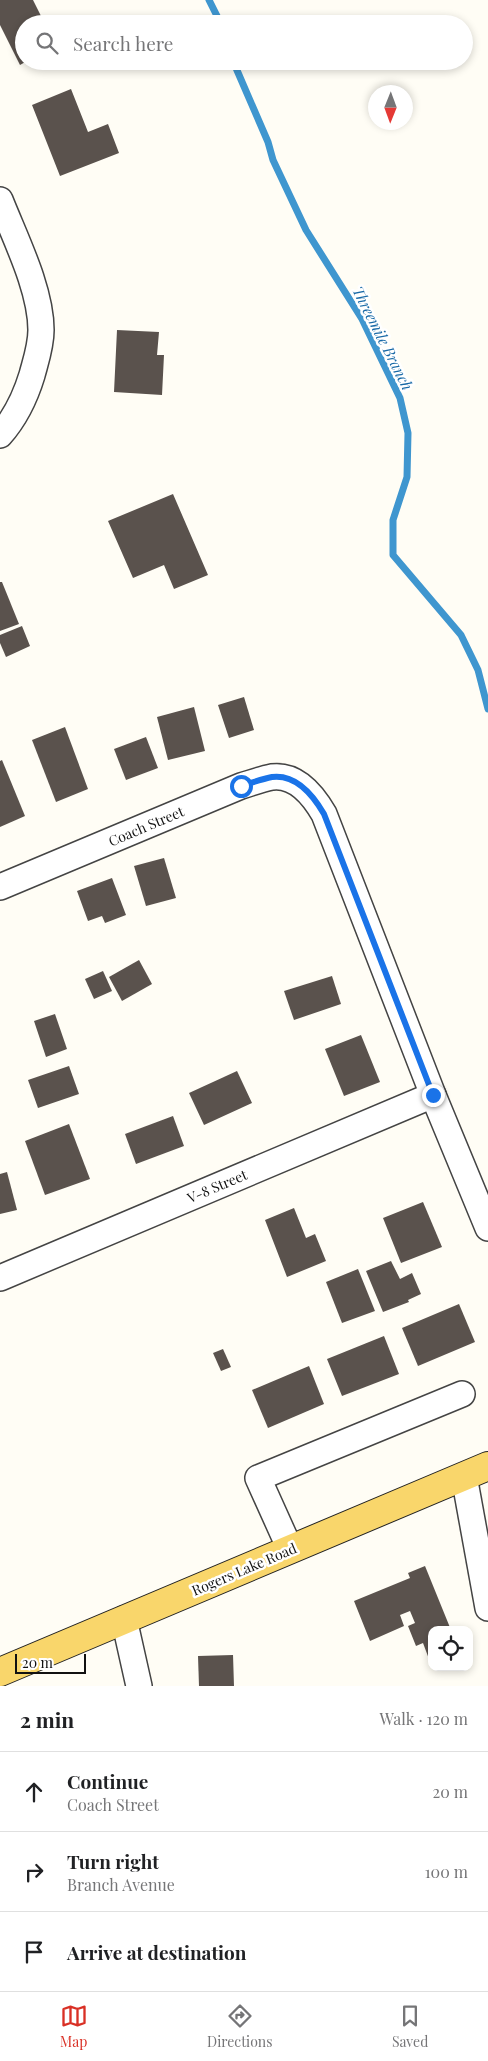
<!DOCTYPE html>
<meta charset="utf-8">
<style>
body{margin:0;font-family:"Playfair Display",serif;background:#f6f6f6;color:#202124}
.controls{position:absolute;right:15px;bottom:15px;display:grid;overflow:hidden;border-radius:10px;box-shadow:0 2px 8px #0003}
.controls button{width:45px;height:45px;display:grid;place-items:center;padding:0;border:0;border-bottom:1px solid #e0e0e0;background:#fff;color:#202124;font:25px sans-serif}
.compass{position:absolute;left:368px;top:85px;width:45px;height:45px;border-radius:50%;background:#fff;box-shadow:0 2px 8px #0003;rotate:181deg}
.scale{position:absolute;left:15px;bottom:12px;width:71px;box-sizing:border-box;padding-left:5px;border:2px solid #111;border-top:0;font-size:14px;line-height:18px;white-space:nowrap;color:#111;-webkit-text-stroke:4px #fff;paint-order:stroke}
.stop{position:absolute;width:15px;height:15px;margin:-11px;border:4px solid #1a73e8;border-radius:50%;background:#fff}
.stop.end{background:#1a73e8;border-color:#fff;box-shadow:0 1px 5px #0008}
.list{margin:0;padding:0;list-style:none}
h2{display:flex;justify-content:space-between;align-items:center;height:65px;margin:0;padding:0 20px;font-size:21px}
h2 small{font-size:16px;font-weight:400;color:#757577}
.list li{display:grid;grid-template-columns:32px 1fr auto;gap:15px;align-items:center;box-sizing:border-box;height:80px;padding:0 20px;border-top:1px solid #e0e0e0}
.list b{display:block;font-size:19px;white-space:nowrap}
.list p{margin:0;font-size:16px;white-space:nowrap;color:#757577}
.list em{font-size:16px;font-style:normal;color:#757577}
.icon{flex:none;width:28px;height:28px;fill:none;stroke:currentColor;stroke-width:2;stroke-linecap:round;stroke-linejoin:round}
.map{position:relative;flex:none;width:488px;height:1686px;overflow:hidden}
.search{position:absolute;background:#fff;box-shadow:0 2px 8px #0003;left:15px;right:15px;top:15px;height:55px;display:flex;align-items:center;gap:12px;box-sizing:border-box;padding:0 18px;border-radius:28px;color:#757577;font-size:19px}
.sheet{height:305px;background:#fff}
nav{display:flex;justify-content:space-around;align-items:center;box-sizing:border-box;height:70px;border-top:1px solid #e0e0e0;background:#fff;font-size:14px;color:#757577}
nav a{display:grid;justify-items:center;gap:2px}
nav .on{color:#d93025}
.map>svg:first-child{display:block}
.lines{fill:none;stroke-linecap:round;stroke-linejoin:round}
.stream{stroke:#3f96cf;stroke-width:7}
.building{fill:#5a524d}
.minor-casing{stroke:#444;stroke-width:28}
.major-casing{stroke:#222;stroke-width:30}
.minor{stroke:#fff;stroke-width:25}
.major{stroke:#f9d66b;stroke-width:28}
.route{stroke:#1a73e8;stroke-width:6}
.labels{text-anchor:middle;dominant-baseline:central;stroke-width:5;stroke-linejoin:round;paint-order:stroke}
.street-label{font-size:14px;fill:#111;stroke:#fff}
.water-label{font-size:15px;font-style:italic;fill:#1768a6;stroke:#fff}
</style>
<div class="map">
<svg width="488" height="1686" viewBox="0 0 488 1686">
<rect width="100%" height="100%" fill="#fffdf5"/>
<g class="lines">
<!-- stream -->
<g class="stream">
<path d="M209,0L221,24"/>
<path d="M233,61L268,142L273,160L306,230L362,319L400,398L408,433L407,477L393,520V555L461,635L478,670L488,709"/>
</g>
</g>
<!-- building -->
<g class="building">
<path d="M0,0H33L45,24H24V61H27L20,65L0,25Z"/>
<path d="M71,89L88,132L108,124L119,153L60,176L32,105Z"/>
<path d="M117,330L159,332L157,355H164L162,395L114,392Z"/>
<path d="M173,494L208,575L174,589L164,565L133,578L108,521Z"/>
<path d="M0,582H2L19,624L0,631Z"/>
<path d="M22,626L30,646L6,657L0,643V635Z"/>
<path d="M244,697L254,730L229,738L218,705Z"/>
<path d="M194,707L205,751L168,760L157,717Z"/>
<path d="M65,727L88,789L56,802L32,740Z"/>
<path d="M146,737L158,768L126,780L114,749Z"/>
<path d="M2,760L25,816L0,827V761Z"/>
<path d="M164,858L176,898L146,906L134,866Z"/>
<path d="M112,878L126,915L105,923L102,916L88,921L77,891Z"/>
<path d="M139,960L152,984L122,1001L109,977Z"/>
<path d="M103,971L112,991L94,999L85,979Z"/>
<path d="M332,976L341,1004L294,1020L284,991Z"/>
<path d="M55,1014L67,1049L46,1057L34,1021Z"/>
<path d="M361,1035L380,1082L344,1096L325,1049Z"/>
<path d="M69,1066L79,1094L38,1108L28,1080Z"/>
<path d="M237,1071L252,1103L204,1125L189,1093Z"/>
<path d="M173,1116L184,1146L136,1164L125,1134Z"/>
<path d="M69,1124L90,1179L45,1195L25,1141Z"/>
<path d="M7,1172L17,1210L0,1214V1174Z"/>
<path d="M423,1202L442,1247L401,1263L383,1218Z"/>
<path d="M294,1208L306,1238L315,1234L326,1261L287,1277L265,1220Z"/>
<path d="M391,1261L400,1279L412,1273L421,1294L408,1300L409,1302L383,1312L366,1271Z"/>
<path d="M358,1269L375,1311L342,1323L326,1282Z"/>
<path d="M459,1304L475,1342L418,1366L402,1328Z"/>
<path d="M384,1336L399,1374L342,1396L327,1359Z"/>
<path d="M223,1349L231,1367L221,1371L213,1353Z"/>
<path d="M309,1366L324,1404L268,1428L252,1390Z"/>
<path d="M425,1566L451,1630H432V1658L429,1659L423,1643L416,1646L408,1626L415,1623L410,1611L400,1615L404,1626L370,1641L354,1601L410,1578L408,1573Z"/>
<path d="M233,1655L234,1686H199L198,1656Z"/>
</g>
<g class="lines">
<defs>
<g id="minor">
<path d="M0,200C15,238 41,289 41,330C41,346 36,360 32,375C25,398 16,417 0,435"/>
<path d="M0,887L241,786C251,783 262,779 272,777C296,774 313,795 324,814L433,1095L488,1228"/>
<path d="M0,1278L433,1095"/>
<path d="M464,1476L488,1608"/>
<path d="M290,1549L258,1478L462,1394"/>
<path d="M124,1619L139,1686"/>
</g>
<path id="major" d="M0,1672L488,1466"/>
</defs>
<!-- minor casing -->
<use href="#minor" class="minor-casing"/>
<!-- major casing -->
<use href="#major" class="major-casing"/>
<!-- minor -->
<use href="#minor" class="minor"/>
<!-- major -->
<use href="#major" class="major"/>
</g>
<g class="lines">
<!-- route -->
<path class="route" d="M241,786C251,783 262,779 272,777C296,774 313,795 324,814L433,1095"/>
</g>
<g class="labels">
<!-- street labels -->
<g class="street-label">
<text transform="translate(146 826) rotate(-23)">Coach Street</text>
<text transform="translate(217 1186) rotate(-23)">V-8 Street</text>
<text transform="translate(244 1569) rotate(-23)">Rogers Lake Road</text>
</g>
<!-- water labels -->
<g class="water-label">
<text transform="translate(383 338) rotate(63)">Threemile Branch</text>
</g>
</g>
</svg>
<div class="controls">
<button><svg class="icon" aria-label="locate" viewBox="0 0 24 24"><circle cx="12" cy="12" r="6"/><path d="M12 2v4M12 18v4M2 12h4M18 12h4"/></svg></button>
</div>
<svg class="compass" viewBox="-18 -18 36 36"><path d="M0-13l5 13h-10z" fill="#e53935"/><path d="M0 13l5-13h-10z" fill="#757577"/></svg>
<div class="scale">20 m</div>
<div class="stop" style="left:241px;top:786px"></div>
<div class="stop end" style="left:433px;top:1095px"></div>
<div class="search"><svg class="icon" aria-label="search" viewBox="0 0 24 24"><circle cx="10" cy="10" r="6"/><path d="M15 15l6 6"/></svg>Search here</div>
</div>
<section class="sheet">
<h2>2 min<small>Walk · 120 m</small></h2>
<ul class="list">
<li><svg class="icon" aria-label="ahead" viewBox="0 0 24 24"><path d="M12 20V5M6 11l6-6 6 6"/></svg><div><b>Continue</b><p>Coach Street</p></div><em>20 m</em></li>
<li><svg class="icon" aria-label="right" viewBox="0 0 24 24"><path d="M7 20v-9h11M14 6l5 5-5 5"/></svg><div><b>Turn right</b><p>Branch Avenue</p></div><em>100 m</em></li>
<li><svg class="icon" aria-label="arrive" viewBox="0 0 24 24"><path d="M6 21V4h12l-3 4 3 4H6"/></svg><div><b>Arrive at destination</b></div></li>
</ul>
</section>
<nav>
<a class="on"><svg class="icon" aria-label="map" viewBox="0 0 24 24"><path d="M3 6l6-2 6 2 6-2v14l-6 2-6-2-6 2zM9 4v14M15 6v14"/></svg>Map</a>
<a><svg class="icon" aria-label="directions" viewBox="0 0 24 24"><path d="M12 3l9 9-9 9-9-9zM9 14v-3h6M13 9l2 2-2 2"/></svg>Directions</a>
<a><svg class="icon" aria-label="saved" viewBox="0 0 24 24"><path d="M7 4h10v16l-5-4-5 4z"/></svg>Saved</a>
</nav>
